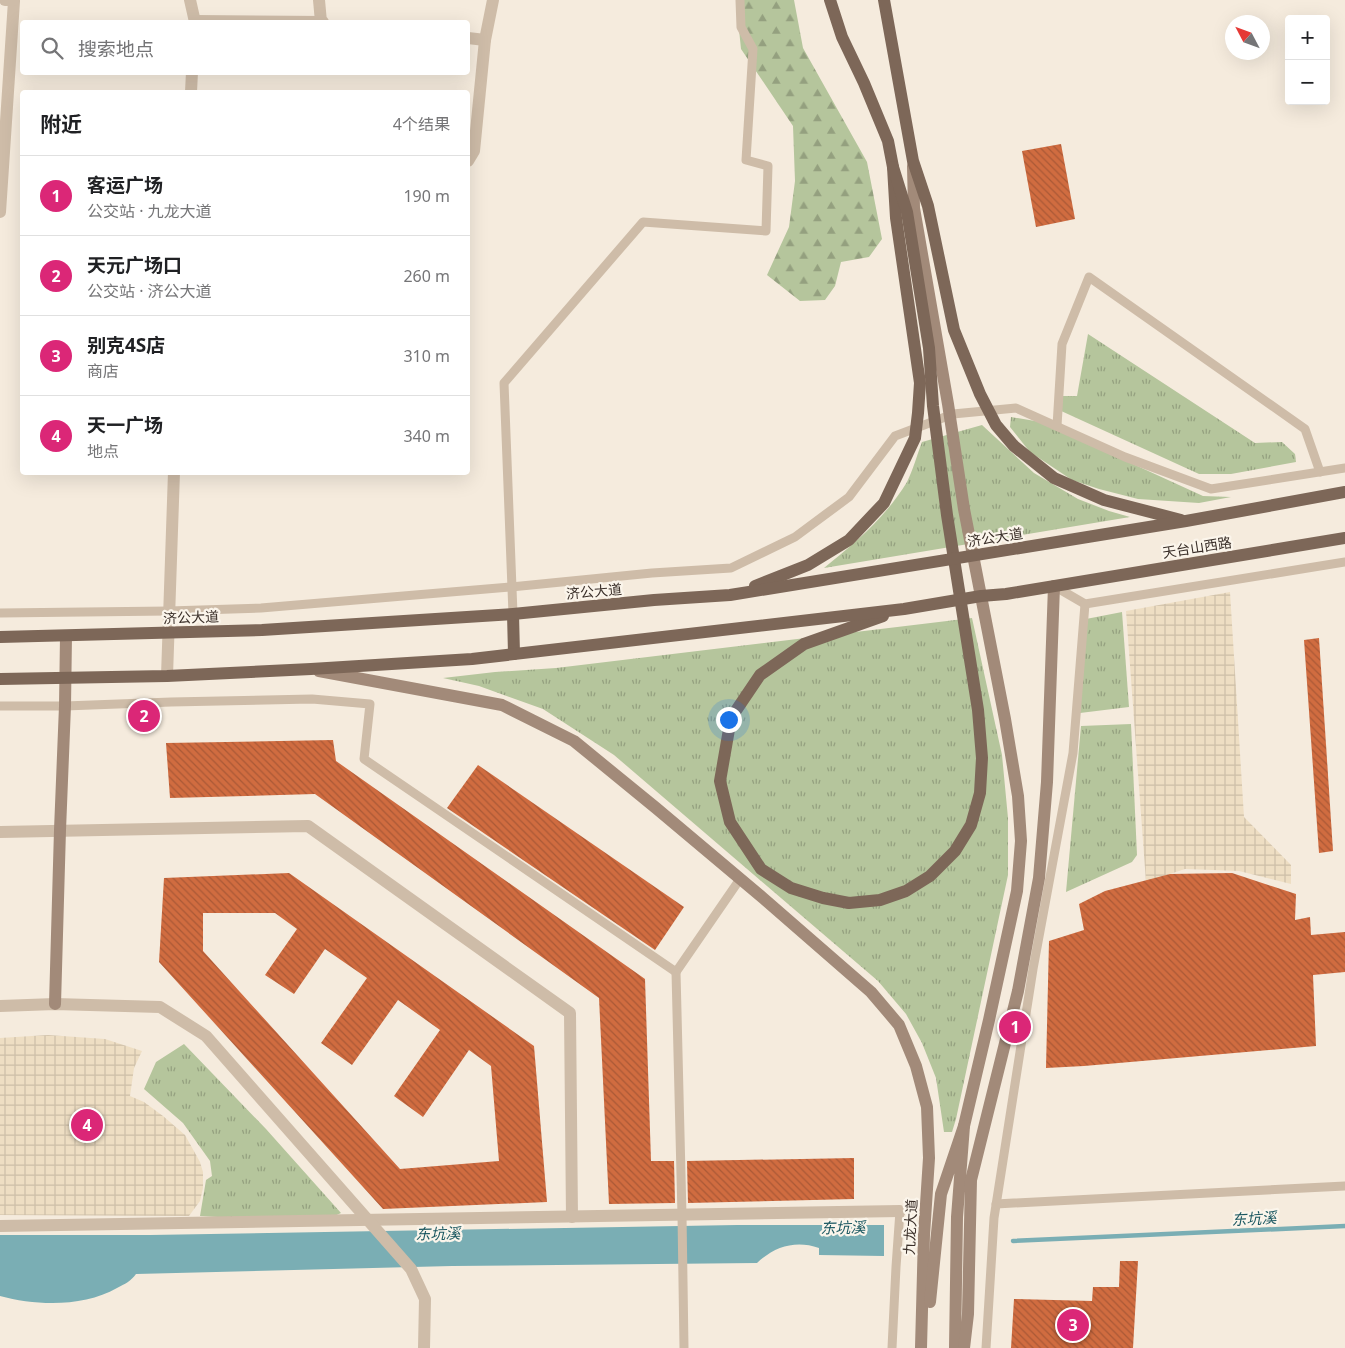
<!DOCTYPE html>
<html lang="zh">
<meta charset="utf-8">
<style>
body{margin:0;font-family:"Noto Sans","Noto Sans SC",sans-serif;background:#f2f2f2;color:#202124}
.controls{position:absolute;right:15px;top:15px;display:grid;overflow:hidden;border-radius:5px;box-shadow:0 5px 20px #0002}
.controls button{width:45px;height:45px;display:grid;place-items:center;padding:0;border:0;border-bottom:1px solid #e0e0e0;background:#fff;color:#202124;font:25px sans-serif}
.compass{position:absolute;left:1225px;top:15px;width:45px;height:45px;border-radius:50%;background:#fff;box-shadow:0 5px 20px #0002;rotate:311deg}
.you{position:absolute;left:728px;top:719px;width:18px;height:18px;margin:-12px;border:4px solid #fff;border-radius:50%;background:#1a73e8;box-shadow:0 0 0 8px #1a73e833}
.badge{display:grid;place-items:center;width:32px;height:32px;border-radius:50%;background:#db2777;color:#fff;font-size:16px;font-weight:700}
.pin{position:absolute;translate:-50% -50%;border:2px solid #fff;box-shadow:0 1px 5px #0006}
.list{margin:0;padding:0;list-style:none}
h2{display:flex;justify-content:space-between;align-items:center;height:65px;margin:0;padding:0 20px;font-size:21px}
h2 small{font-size:16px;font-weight:400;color:#757577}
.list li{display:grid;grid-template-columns:32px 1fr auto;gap:15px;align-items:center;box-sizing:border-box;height:80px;padding:0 20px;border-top:1px solid #e0e0e0}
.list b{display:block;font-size:19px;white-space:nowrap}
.list p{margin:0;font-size:16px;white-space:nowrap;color:#757577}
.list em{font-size:16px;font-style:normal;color:#757577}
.icon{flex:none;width:28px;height:28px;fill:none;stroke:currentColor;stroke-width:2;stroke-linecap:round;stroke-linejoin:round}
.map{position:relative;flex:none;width:1345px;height:1348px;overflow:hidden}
.search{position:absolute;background:#fff;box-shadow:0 5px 20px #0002;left:20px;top:20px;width:450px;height:55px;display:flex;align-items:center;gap:12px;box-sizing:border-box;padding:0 18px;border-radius:5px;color:#757577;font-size:19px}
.panel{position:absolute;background:#fff;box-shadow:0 5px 20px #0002;left:20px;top:90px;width:450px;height:385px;border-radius:5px}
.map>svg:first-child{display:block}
.grass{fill:url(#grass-tufts)}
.forest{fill:url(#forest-firs)}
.plaza{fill:url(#plaza-grid)}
.water{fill:#7aaeb4}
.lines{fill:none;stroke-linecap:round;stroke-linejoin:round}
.stream{stroke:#7aaeb4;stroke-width:4.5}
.building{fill:url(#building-back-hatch);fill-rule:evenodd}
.service{stroke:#cebca8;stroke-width:9}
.pedestrian{stroke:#cebca8;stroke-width:12}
.minor{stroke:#cebca8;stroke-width:12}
.tertiary{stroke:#cebca8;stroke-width:12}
.secondary{stroke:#a28a79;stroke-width:12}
.primary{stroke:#7d6758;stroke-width:12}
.labels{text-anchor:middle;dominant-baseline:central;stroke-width:4.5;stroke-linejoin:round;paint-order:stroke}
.street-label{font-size:14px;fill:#3a2f29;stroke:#fbf5eb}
.water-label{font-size:15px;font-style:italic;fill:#1a5760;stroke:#fbf5eb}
</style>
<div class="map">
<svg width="1345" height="1348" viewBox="0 0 1345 1348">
<defs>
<pattern id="grass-tufts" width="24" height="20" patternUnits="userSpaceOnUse" patternTransform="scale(1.25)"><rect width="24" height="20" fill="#b5c59c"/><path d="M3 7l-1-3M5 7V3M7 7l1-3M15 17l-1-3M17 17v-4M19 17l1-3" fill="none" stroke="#94a07f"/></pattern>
<pattern id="forest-firs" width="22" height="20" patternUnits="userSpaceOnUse" patternTransform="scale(1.25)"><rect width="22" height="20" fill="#b5c59c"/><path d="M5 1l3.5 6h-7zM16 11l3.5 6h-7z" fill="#94a07f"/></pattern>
<pattern id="plaza-grid" width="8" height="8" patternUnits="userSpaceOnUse" patternTransform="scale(1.25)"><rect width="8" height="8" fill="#eedec3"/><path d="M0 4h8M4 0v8" fill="none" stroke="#cdbfa8"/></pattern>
<pattern id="building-back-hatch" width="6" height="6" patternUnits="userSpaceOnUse" patternTransform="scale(1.25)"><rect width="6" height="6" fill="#d06c40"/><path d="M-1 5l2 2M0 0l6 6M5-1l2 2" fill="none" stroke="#aa5936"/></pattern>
</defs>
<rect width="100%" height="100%" fill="#f5ebdd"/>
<!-- grass -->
<g class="grass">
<path d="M1088,334L1255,443L1282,442L1295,454L1296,462L1231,474H1199L1059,410L1057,396H1077Z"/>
<path d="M1011,417L1041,422L1203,496L1231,497L1199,503L1138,499L1099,489L1072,480L1030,452L1010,427Z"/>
<path d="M982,425L1034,473L1078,499L1109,511L1130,517L824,568C856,542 885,518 907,482C913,470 917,455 922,442Z"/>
<path d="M1122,612L1129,707L1080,713L1086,619Z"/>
<path d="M972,618L1002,755L1008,818V875L956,1119L952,1132H944L936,1078L922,1043L906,1014L878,981L614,755L543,709L479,686L443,678L495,672L556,668Z"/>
<path d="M1131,724L1137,855L1132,862L1066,892L1081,726Z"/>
<path d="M184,1044L266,1129L341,1213L319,1223L200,1216L206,1180L212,1176L210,1161L183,1123L144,1089L156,1062Z"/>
</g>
<!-- forest -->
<path class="forest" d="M736,0H794L803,48L867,162L882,239L869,257L841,262L835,286L825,300L800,301L767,275L789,227L795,181L793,126L741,49Z"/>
<!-- plaza -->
<g class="plaza">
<path d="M1230,592L1244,817L1291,865V884L1239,871L1185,869L1146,882L1126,611Z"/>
<path d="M48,1035L105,1039L142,1051L134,1068L130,1096L144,1102L163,1116L185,1135L200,1162L203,1172V1188L200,1201L189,1216L0,1215V1038Z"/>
</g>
<!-- water -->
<path class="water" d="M737,1225H884V1256L819,1255V1248C796,1240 775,1246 757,1263L452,1266L136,1274C131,1281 125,1284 117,1288C84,1307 37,1306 0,1296V1235H150Z"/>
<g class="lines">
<!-- stream -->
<path class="stream" d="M1013,1241L1345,1226"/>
</g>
<!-- building -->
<g class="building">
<path d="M1061,144L1075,219L1036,227L1022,151Z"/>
<path d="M1319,638L1333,851L1319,853L1304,640Z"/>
<path d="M333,740L336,761L645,979L651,1161H674L675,1203L609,1204L599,998L315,794L170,798L166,743Z"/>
<path d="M478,765L684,907L655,950L447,808Z"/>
<path d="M289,873L534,1046L547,1202L383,1209L159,962L164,878ZM203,913H275L297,929L265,975L294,994L325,949L367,978L321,1043L352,1065L398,1000L440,1030L394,1096L423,1117L469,1050L491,1066L499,1161L400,1169L203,951Z"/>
<path d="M1232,873L1296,894L1295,920L1310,917L1311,935L1345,932V972L1313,975L1316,1046L1084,1066L1046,1068L1049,941L1084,930L1079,904L1105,891L1170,874Z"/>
<path d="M854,1158V1199L688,1203L687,1161Z"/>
<path d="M1120,1261H1138L1133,1348H1011L1014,1299L1092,1301L1093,1287H1119Z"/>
</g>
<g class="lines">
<!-- service -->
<g class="service">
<path d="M1057,426L1062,344L1089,277L1305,429L1320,472"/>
<path d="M1054,586L1085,604L1345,562"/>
<path d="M0,613L169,611L261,608L511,587L652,573L731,568L795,537L849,497L895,436L953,414L1016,408L1125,457L1211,489L1345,468"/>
<path d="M513,614L504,383L643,222L766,231L768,166L746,160L753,49L741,27L740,0"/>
<path d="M0,706H65L171,702L312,699L370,704L364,759L676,972L740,879"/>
<path d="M676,972L682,1215L684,1348"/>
<path d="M996,1204L1345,1186"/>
<path d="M892,1348L896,1267L900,1211"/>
<path d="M986,1348L994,1218L1033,969L1073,753L1085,604"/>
</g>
<!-- pedestrian -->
<g class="pedestrian">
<path d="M0,832L308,826L570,1013L572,1217"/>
<path d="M0,1226L900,1211"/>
</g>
<!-- minor -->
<g class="minor">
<path d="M319,0L321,22"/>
<path d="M195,21L323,22"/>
<path d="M468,38L485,40"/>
<path d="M468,161L474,151L485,40L493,0"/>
<path d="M0,212L14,1"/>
</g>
<!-- tertiary -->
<g class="tertiary">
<path d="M5,0H14"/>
<path d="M190,0L195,22"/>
<path d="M191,92L192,72"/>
<path d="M167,676L174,472"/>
<path d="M0,1006L55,1004L160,1007L206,1036L411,1269L425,1299L424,1348"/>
</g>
<!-- secondary -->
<g class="secondary">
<path d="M913,166L914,208L948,404L964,509L1005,719L1018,796L1021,841L1017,891L989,1020L964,1126"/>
<path d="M319,671L502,705L574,741L656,808L763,898L871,992L899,1025L916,1066L927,1107L929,1158L924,1235L921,1348"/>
<path d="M55,1004L60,830L65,706L66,636"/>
<path d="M930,1302L941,1194L964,1126L957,1217L955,1348"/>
<path d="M964,1348L968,1314L971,1180L1018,991L1039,878L1047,782L1054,586"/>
</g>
<!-- primary -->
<g class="primary">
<path d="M884,0L913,161L928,206L954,330L980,394L996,425L1014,446L1054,478L1104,500L1181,520"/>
<path d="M755,586L808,565L849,540L884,503L915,438L918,413L920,383L896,218L893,167L888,141L864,83L842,37L830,0"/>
<path d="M513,614L514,654"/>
<path d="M883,616L804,644L760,675L731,718L720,781L730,822L761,869L791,888L823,898L849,903L880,900L906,891L930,876L955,851L971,825L980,793L982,758L978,710L947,515L933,406L929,348L907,212L893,167"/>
<path d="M0,637L262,630L513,614L654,600L730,595L1186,521L1345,492"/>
<path d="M0,679L167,676L311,669L472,659L904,609L981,596L1006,594L1345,538"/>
</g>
</g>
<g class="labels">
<!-- street labels -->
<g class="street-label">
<text transform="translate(995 537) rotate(-9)">济公大道</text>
<text transform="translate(1197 547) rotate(-9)">天台山西路</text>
<text transform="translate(594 591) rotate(-5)">济公大道</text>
<text transform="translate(191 617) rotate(-2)">济公大道</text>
<text transform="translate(910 1227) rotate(-87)">九龙大道</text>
</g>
<!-- water labels -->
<g class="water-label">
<text transform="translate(1254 1218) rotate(-3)">东坑溪</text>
<text transform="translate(843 1227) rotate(-1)">东坑溪</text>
<text transform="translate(438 1233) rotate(-1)">东坑溪</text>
</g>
</g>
</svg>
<div class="controls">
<button>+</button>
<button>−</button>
</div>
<svg class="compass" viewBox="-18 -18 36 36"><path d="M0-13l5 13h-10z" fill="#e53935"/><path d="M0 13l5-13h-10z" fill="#757577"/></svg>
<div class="you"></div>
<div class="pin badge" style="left:1015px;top:1027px">1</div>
<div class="pin badge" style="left:144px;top:716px">2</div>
<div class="pin badge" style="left:1073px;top:1325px">3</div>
<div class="pin badge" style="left:87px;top:1125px">4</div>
<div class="search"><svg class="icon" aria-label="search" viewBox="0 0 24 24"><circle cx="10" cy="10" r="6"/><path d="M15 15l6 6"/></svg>搜索地点</div>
<section class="panel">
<h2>附近<small>4个结果</small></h2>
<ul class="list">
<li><span class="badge">1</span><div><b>客运广场</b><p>公交站 · 九龙大道</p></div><em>190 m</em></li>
<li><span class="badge">2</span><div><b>天元广场口</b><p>公交站 · 济公大道</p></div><em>260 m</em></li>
<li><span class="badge">3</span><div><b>别克4S店</b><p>商店</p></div><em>310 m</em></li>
<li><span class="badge">4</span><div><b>天一广场</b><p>地点</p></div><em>340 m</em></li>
</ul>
</section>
</div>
